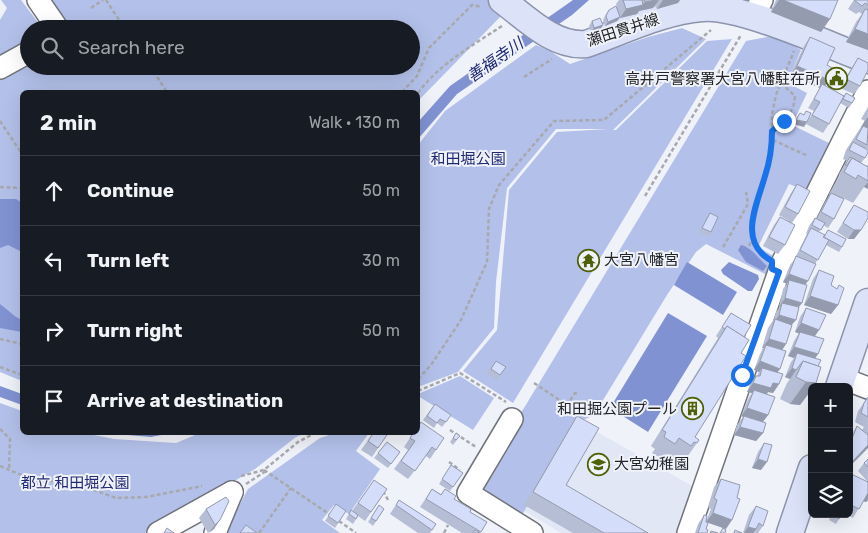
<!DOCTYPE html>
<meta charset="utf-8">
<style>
body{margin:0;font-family:Rubik,"Noto Sans JP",sans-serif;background:#242831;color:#f1f3f6}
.controls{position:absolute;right:15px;bottom:15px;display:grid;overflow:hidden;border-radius:8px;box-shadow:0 5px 20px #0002}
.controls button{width:45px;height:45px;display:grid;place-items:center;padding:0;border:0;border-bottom:1px solid #363941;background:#171b24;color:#f1f3f6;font:25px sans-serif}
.stop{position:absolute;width:15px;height:15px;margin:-11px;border:4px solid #1a73e8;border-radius:50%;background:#fff}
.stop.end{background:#1a73e8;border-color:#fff;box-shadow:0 1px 5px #0008}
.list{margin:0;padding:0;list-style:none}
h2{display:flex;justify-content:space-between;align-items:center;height:65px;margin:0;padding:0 20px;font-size:21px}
h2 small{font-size:16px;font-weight:400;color:#9ea1a6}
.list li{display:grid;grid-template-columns:32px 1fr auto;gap:15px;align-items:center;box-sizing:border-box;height:70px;padding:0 20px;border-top:1px solid #363941}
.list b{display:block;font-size:19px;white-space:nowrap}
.list em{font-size:16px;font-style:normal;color:#9ea1a6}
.icon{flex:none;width:28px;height:28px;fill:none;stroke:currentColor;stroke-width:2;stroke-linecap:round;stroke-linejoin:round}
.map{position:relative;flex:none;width:868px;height:533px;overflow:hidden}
.search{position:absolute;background:#171b24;box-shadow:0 5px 20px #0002;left:20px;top:20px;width:400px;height:55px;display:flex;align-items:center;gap:12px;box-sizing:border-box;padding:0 18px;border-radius:28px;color:#9ea1a6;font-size:19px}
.panel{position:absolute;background:#171b24;box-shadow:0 5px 20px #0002;left:20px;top:90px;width:400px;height:345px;border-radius:8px}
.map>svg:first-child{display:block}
.built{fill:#e2e7f5}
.green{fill:#b3c0e9}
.water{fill:#8092d2}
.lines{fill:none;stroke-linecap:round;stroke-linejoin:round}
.minor-casing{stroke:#707379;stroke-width:24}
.major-casing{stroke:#8c94ad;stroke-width:29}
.path{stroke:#a7a9ae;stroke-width:2.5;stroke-dasharray:4 2.5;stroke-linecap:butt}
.minor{stroke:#fff;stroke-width:21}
.major{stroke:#dce3f9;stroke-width:26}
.wall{fill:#b6bed6}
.shaded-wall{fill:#949bae}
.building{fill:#d4ddf9;stroke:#949bae}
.route{stroke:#1a73e8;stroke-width:6}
.labels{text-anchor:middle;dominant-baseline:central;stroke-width:4;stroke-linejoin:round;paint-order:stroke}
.street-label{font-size:15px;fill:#232427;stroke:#f0f2f9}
.poi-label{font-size:15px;fill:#232427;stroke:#f0f2f9;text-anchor:end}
.park-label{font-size:15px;fill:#202a75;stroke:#f0f2f9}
.water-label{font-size:16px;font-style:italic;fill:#1f2973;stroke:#f0f2f9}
</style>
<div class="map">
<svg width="868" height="533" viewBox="0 0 868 533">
<rect width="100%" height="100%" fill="#f0f2f9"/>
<!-- built -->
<path class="built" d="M571,417L694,487L676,533H561L518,507Z"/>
<!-- green -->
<g class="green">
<path d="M1,0H21L43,29H29V40L26,42L29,45V66H411V29H65L45,0H488L502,10V15L418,101V92H22V381L0,372V20L7,8Z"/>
<path d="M682,28L706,39L613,130H616L707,41L732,39L513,403L463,371L497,330L509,190L557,132L608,129H556L507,188L496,282L494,328L458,372L418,387V145L445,111L536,45L550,51L570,64L648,37Z"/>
<path d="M767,37L780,38L801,50L792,71L790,84L807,93L792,125L835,146L814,194L789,184L758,247L780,260L771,277L706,244L696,252L667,295L594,415L573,425L522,515L475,489L746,41Z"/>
<path d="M460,376L494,398L473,430L418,396V394Z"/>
<path d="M0,403L22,411V432L84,433L114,439L176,443L200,433H305L296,437L255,469L145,533H0Z"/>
<path d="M335,433H369L356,451L380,469L349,514L334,505L322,520L340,533H224L248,489L320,438Z"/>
</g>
<!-- water -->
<g class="water">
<path d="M573,0H589L572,15L457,94L418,139V122L450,86Z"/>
<path d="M0,199H16L22,203V252L8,245L0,248Z"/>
<path d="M741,245C751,247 759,259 767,266L763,271L746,262L738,250Z"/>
<path d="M687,262L737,292L723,315L674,285Z"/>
<path d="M729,262L758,275L759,279L752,291H748L723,274L721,270Z"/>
<path d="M0,304L16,317L22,320V332L0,328Z"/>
<path d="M668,313L707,336L648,432L610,408Z"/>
<path d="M0,386L22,394V405L0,397Z"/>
<path d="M104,433V432L172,433L151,437Z"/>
</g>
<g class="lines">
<defs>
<g id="minor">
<path d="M38,0L58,29"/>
<path d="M752,17L762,0"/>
<path d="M0,68L29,52"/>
<path d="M842,378L868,388"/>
<path d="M512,419L468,493L532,533"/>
<path d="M158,533L232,492"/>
<path d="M215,533L232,492"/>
<path d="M688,533L782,263L868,91"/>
</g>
<g id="major">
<path d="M502,0C526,18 554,47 586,44C623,31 663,11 702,8C739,4 830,46 868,60"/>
<path d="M839,387L868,302"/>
<path d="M790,533L812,468"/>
</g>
</defs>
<!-- minor casing -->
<use href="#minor" class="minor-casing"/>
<!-- major casing -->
<use href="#major" class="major-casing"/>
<!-- path -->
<g class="path">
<path d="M106,0L125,29"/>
<path d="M91,8L103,0"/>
<path d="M150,66L167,92"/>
<path d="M524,77L552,59"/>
<path d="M402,92L417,76L429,48L472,5L482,7"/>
<path d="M418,93C438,65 473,45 502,26"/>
<path d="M0,121L22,154"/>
<path d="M772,131C784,119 794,114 795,96L781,83"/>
<path d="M773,140L808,156"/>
<path d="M0,187L22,188"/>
<path d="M645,196L741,35"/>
<path d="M749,246L753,238"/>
<path d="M723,247L748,204L746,192"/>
<path d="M765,257C754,246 750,231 752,216L770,157L772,146V114L776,95L794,51"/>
<path d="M0,339L22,344"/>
<path d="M0,367L22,375"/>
<path d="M418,379L431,365L461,320L487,262L489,209L499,185L554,121L604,120L711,30"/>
<path d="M534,383L567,405L575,393L578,394"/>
<path d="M418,391L460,373L506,402"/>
<path d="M0,429L10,439L9,470"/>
<path d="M450,430L476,447"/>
<path d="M449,462L460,470"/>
<path d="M0,466L33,480L72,482L116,498L147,497L202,486"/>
<path d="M264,470L329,514"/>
<path d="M241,476L264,470L298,442L317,432"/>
<path d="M246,484L266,471"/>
<path d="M383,491L388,500"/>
<path d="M339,521L356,533"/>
<path d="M259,533L291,488"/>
<path d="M444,533L448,525"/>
</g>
<!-- minor -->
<use href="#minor" class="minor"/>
<!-- major -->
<use href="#major" class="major"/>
</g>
<!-- wall -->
<g class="wall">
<path d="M619,0H680L678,3L657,9L655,6L653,8L639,11L637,14L620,18L617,21L605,26L603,20L606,14L609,10L617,8L616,4Z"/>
<path d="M776,0H838L821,32L771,12Z"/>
<path d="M854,0H868V50L846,42L856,22L862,14L859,12L856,14L848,9Z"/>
<path d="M592,21L600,30L591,33L589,26Z"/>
<path d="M810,37L827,65L829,80L825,86L844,96L846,93L855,98L849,108L840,103L829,124L823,133L806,124L814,111L808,108L820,88L790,75L804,46Z"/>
<path d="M858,58L860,86L854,94L840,88L852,67Z"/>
<path d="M868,107V149L865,148V158L861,163L867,166L868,164V189L864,187L853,203L843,198L834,219L828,228L823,225L819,232L842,247L839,252L826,245L815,264L805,284L786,344L782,350L780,369L777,372L779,384L773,393L768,392L767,394L768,415L763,422V433L756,441L734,435L737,425L743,417L741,416L748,399L752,393L747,392L750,384L756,376H757L759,372L754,370L760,354L763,348H762L768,328L774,319L776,312L780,307H779L783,289L787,284L783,282L790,265L794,260L807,234H806L809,226L815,218H817L825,202L830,194H829L840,175L839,174L847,161L843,159L846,150L865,121L861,119Z"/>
<path d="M797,184L798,214L792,223L779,215L791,193Z"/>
<path d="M854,205L861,230L854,239H848L837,232Z"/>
<path d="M710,213L711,232L708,236L699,232Z"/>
<path d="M780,217L785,245L778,254L763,246L774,225Z"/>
<path d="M819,270L831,285L838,305L831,314L804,305L813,279Z"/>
<path d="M806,308L819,330L814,337L818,354L815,358L818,366L816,383L813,387H812V389L800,405L790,404L780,399L787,383L790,379L785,377L791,362L794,358L788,356L794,341L799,333L795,332L800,317Z"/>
<path d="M731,313L744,337L741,353L695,437L699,440L685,460L683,458L680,462L668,454L664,460L652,453L655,449L651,446L718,338L716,336Z"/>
<path d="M496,361L506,367L497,380L487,373Z"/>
<path d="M868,397V448L849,467V439L851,435L857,426L862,430L864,427L855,422L858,411Z"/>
<path d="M435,404L451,415L442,427L437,423L434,428L423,420Z"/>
<path d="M577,416L566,485L648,533H573L524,505L569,429Z"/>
<path d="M374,432H389L372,457L361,450Z"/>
<path d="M414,432L444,438L430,459L426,456L408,479L394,469L408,450L404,447Z"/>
<path d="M456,433L460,436L453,445L450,442Z"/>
<path d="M387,442L400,452L388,468L374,458Z"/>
<path d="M764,443L761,470L752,468L758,452Z"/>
<path d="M868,459V482L858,471L864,463Z"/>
<path d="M451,465L463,473L450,491L439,484Z"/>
<path d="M849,473L868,482V500L866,502L863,501L853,518L846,514H849Z"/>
<path d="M721,479L726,529L706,522L711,509L708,507L714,487Z"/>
<path d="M374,480L387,489L365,521L358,516L353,524L346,519L351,510L352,511Z"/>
<path d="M432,489L441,494L445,489L454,499L470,512L487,522L480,533H462L420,507Z"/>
<path d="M226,497L214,529L208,533L199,518L206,509Z"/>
<path d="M399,500L436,524L430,533H418L390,514Z"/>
<path d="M336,504L346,511L335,528L325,521Z"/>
<path d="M379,505L384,509L373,526L368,522Z"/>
<path d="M756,506L763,526L758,533H743L749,515Z"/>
<path d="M832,514H842L836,524L829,520Z"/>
<path d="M704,515L707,533H695L698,524Z"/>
</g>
<!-- shaded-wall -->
<g class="shaded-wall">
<path d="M659,0L653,8L639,11L637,14L620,18L626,9L642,5L645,2Z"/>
<path d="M663,0H680L678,3L657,9Z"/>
<path d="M779,0H783L830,19L821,32L771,12Z"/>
<path d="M620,17L617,21L605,26L608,22Z"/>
<path d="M603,25L600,30L591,33L594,28Z"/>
<path d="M855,29L868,34V50L846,42Z"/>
<path d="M797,66L829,80L823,89L822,84L820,88L790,75Z"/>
<path d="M867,118H868V130L861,127Z"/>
<path d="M796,120L807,122L804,127L793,124Z"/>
<path d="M867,183H868V189L864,187Z"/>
<path d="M854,230H861L854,239H848Z"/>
<path d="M789,274L808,281L801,290L789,280L787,284L783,282Z"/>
<path d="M810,296L838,305L831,314L804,305Z"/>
<path d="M785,298L802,303L796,311L782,303L780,307H779Z"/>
<path d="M779,315L796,320L789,328L773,324Z"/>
<path d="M801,323L819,330L813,339L795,332Z"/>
<path d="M769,339L786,344L780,353L766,345L763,348H762Z"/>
<path d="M794,347L818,354L812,363L797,353L794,358L788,356Z"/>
<path d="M760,361L780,369L774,377L762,368L759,372L754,370Z"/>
<path d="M792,368L796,370L790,379L785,377Z"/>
<path d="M806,382L816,383L813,387H812V389L800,405L790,404Z"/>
<path d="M753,383H773L779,384L773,393L768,392L765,397L754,390L752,393L747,392Z"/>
<path d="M747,408L768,415L762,423L741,416Z"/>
<path d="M740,427L763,433L756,441L734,435Z"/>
<path d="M868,445V448L849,467L853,461Z"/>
<path d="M758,459L767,462L761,470L752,468Z"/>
<path d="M868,493V500L866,502L862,501Z"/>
<path d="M713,513L732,520L726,529L706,522Z"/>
<path d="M220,520L214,529L209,533L215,525Z"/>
<path d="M748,527L756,529L753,533H744Z"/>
</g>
<!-- building -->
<g class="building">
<path d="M623,0H642L643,5L626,9Z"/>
<path d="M644,0H657L645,2Z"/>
<path d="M783,0H838L830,19Z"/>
<path d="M854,0H868V5L865,3L862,6Z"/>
<path d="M616,6L620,17L608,22L606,16L609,10Z"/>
<path d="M865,9L868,10V34L855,29Z"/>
<path d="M600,18L603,25L594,28L592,21Z"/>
<path d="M810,37L835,48L827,65L834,69L829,80L797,66Z"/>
<path d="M858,58L868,63V70L860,86L846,79Z"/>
<path d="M822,84L844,96L829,124L812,115L820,102L814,99Z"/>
<path d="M846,93L855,98L852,103L843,99Z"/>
<path d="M806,111L811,113L807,122L796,120L800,113L804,115Z"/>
<path d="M863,126L868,128L867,145L856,139Z"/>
<path d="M853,142L868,150V153L865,158L849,150Z"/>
<path d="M850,157L861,163L852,158L846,166L845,165Z"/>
<path d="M852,158L868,167V181L858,175L856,179L844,172Z"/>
<path d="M797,184L810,191L798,214L785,207Z"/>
<path d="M831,193L844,199L834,219L821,212Z"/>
<path d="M854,205L868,212V218L861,230H854L843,223Z"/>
<path d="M710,213L718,217L711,232L702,228Z"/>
<path d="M780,217L795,225L785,245L769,237Z"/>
<path d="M815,218L825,223L821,230L812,225Z"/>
<path d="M811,228L825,235L823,237L829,240L818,260L800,250Z"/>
<path d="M828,230L846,239L842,247L824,237Z"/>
<path d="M796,256L816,264L808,281L789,274Z"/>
<path d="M819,270L834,276L831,285L837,289L839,285L844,288L838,305L810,296Z"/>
<path d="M789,280L807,285L802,303L785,298Z"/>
<path d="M782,303L799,307L796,320L779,315Z"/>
<path d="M806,308L826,315L819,330L801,323Z"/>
<path d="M731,313L751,325L744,337L727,326L725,329L722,327Z"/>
<path d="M775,319L792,325L786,344L769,339Z"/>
<path d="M727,326L749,340L741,353L746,356L695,437L699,440L697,443L694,442L691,446L679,438L675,444L664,437L666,432L662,430Z"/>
<path d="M800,332L824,339L818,354L794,347Z"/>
<path d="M766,345L786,351L780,369L760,361Z"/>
<path d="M797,353L821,360L818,366L803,361L796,370L792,368Z"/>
<path d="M496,361L506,367L500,375L491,369Z"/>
<path d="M803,361L821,367L816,383L806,382L796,377Z"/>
<path d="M762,368L783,374L779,384L773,383L771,388L753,383L756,376H760Z"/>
<path d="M754,390L775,397L768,415L747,408Z"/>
<path d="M868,397V417L861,413L864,403Z"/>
<path d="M435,404L451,415L446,422L440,419L437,423L427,416Z"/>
<path d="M577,416L599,428L566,485L648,533H604L533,492Z"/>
<path d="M744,416L766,423L763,433L740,427Z"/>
<path d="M421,422L444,438L436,450L432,447L415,471L401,461L415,441L410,438L414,432H418V427Z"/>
<path d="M857,426L868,435V445L853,461L849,458V446Z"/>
<path d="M374,432H389L378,448L368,441Z"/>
<path d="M456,433L460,436L456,440L453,438Z"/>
<path d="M387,442L400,452L391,464L378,453Z"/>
<path d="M764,443L772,445L767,462L758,459Z"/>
<path d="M868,459V467L864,463Z"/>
<path d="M451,465L463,473L453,487L442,479Z"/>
<path d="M849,473L868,482V493L859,509L849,504Z"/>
<path d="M721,479L740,485L737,498L740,499L732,520L713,513L717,500L714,498Z"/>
<path d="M374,480L387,489L371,512L358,503Z"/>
<path d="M432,489L441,495L445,489L456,496L454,499L471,509L470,512L487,522L481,532L426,499Z"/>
<path d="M226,497L229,501L220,520L215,525L206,509Z"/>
<path d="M399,500L436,524L432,530L396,505Z"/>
<path d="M336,504L346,511L338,523L328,516Z"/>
<path d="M379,505L384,509L376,521L371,518Z"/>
<path d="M756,506L768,511L763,526L759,523L756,529L748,527Z"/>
<path d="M351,510L358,515L356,519L349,514Z"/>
<path d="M832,514H842L839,519L832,515Z"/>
<path d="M704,515L707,516L706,522L708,523L706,529L708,530L707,533H698Z"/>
<path d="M246,525L257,533H240Z"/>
<path d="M167,528L174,533H164Z"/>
<path d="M723,528L726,530L725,533H720Z"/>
<path d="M475,530L480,533H473Z"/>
<path d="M735,530L742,533H734Z"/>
<path d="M711,531L718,533H710Z"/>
</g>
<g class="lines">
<!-- route -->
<path class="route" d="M742,375L779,272L772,269V261C737,242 757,205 765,176C770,161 772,147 772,131L784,121"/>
</g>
<!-- icons -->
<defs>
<symbol id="civic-ring" viewBox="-11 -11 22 22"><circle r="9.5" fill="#f0f2f9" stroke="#4f6106" stroke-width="1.5"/><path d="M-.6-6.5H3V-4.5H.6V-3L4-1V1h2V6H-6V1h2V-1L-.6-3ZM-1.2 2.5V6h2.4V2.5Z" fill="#4f6106"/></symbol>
<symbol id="temple-ring" viewBox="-11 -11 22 22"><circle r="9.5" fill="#f0f2f9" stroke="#4f6106" stroke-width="1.5"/><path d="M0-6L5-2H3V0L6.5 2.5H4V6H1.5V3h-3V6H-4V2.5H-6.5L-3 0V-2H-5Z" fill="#4f6106"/></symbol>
<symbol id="building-ring" viewBox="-11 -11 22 22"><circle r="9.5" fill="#f0f2f9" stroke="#4f6106" stroke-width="1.5"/><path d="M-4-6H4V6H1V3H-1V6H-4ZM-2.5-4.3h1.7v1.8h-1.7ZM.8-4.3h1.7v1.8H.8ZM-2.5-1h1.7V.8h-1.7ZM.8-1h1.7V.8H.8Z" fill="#4f6106"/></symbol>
<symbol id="school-ring" viewBox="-11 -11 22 22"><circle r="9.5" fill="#f0f2f9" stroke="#4f6106" stroke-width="1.5"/><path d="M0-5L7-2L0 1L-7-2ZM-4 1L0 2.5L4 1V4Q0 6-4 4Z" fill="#4f6106"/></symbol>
</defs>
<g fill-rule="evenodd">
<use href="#civic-ring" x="824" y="66" width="25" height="25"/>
<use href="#temple-ring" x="576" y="248" width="25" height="25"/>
<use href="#building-ring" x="680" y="396" width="25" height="25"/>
<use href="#school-ring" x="586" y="452" width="25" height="25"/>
</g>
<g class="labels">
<!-- street labels -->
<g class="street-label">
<text transform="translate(623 30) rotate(-18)">瀬田貫井線</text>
</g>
<!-- poi labels -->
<g class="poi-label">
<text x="820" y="79">高井戸警察署大宮八幡駐在所</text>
<text x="604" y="260" text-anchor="start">大宮八幡宮</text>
<text x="677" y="409">和田掘公園プール</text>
<text x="614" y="464" text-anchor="start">大宮幼稚園</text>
</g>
<!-- park labels -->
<g class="park-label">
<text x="468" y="159">和田堀公園</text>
<text x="75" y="483">都立 和田堀公園</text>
</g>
<!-- water labels -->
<g class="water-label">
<text transform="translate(495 60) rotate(-35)">善福寺川</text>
</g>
</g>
</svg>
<div class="controls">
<button>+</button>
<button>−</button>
<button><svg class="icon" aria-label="layers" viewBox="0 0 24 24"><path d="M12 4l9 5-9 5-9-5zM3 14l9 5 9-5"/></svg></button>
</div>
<div class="stop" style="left:742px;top:375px"></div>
<div class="stop end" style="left:784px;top:121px"></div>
<div class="search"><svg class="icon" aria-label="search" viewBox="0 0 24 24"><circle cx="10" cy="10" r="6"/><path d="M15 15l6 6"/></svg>Search here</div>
<section class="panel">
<h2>2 min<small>Walk · 130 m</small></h2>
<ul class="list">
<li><svg class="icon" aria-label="ahead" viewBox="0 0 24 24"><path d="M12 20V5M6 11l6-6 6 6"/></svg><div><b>Continue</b></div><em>50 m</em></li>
<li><svg class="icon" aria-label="left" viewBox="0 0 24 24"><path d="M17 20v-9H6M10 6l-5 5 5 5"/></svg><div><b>Turn left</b></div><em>30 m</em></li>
<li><svg class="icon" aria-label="right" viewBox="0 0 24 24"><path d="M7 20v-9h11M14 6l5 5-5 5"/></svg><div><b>Turn right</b></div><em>50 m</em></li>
<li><svg class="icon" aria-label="arrive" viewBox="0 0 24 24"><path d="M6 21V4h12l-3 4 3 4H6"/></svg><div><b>Arrive at destination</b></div></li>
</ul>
</section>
</div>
